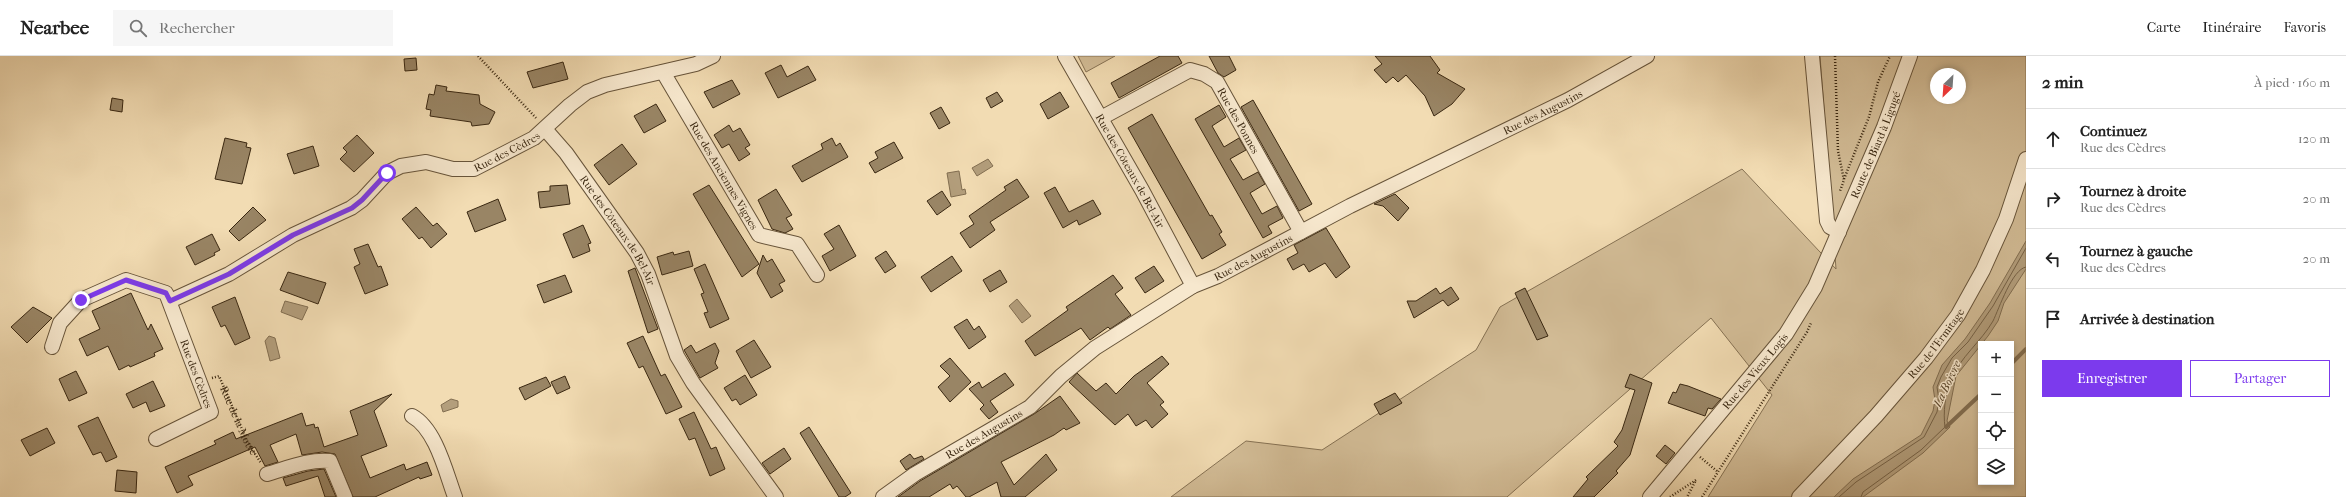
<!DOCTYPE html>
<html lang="fr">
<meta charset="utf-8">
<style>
body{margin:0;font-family:"IM FELL French Canon",serif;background:#f6f6f6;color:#222}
.controls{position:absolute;right:12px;bottom:12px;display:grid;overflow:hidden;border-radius:0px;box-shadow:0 2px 6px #0003}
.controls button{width:36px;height:36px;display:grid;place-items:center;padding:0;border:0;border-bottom:1px solid #e0e0e0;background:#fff;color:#222;font:20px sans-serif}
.compass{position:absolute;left:1930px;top:12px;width:36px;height:36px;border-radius:50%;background:#fff;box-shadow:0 2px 6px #0003;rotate:205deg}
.stop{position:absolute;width:12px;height:12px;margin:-9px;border:3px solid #7c3aed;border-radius:50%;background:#fff}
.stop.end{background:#7c3aed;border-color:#fff;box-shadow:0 1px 4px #0008}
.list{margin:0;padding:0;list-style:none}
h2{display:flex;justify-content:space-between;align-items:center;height:52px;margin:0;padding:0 16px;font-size:17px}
h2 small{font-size:13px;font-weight:400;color:#767676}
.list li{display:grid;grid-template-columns:26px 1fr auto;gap:12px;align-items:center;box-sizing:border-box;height:60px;padding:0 16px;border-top:1px solid #e0e0e0}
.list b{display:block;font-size:15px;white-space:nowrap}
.list p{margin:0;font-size:13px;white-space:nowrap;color:#767676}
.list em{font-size:13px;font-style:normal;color:#767676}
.actions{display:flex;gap:8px;padding:12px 16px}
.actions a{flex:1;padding:9px 0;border:1px solid #7c3aed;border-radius:0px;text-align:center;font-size:14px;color:#7c3aed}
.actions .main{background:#7c3aed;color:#fff}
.icon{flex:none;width:22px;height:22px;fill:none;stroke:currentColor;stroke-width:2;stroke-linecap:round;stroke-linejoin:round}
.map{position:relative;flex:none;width:2026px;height:441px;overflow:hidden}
header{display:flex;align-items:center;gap:24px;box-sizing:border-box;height:56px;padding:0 20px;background:#fff;border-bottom:1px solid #e0e0e0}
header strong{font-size:19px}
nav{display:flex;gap:22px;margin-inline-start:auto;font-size:14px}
.search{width:280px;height:36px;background:#f6f6f6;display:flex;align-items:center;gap:10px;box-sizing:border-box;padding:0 14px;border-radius:0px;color:#767676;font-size:15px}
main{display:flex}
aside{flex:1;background:#fff}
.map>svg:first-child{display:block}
.green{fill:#d3bd97;stroke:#867254;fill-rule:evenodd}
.water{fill:#b39e7c;stroke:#826e51}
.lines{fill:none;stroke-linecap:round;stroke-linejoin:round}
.shore{stroke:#766246;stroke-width:1}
.stream{stroke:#826e51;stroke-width:4}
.building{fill:#998565;stroke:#392711}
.street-casing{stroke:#67543a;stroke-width:16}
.path{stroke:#392711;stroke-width:2.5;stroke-dasharray:1 2;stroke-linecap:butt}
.street{stroke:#f7e8ce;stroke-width:14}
.route{stroke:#7c3aed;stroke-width:5}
.labels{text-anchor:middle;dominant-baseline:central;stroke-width:3;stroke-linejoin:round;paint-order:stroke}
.street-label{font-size:11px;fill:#392711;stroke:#f7e8ce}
.water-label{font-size:12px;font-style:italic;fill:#5e4b31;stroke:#f7e8ce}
</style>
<header>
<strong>Nearbee</strong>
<div class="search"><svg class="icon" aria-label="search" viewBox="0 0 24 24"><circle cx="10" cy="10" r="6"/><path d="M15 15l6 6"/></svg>Rechercher</div>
<nav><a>Carte</a><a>Itinéraire</a><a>Favoris</a></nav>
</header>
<main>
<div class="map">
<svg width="2026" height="441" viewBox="0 0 2026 441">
<rect width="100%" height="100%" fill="#f2dcb3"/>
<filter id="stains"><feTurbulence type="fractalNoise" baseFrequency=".005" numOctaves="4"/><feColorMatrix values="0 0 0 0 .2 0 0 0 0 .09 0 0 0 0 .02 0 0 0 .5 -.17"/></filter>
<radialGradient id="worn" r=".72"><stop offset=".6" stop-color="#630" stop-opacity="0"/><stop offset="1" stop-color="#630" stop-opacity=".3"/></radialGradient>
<!-- green -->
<g class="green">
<path d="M1078,0H1115L1086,16Z"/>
<path d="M1820,0H2026V441H1708L1772,339L1711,262L1507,441H1171L1246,385L1322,394L1476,294L1500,251L1742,113L1836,213ZM1936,18H1960V42H1936ZM1981,288H2011V426H1981Z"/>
</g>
<!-- water -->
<g class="water">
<path d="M988,103L993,110L977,120L972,112Z"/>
<path d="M959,115L962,134L965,133L966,138L951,141L947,117Z"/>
<path d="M2026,185V213L2004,247L1998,265L1988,280L1956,320L1947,365L1950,371L1923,397L1863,441H1834L1853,423L1921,379L1933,355L1935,344L1933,331L1942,309L1965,283L1990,247Z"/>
<path d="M1017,243L1031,260L1022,267L1009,250Z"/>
<path d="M285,245L308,251L302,264L281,256Z"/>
<path d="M269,280L275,282L280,302L270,305L265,285Z"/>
<path d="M451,343L458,345V351L443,356L441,349Z"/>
</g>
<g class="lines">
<!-- shore -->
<g class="shore">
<path d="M1839,441L1856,426L1924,381L1937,356L1939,344L1937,331L1941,321L1952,302L1968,286L1993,250L2026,192"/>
<path d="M1861,441L1863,436L1921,394L1945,371C1943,358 1945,336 1951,324C1960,301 1981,286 1993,265C1999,253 2012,213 2026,211"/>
</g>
<!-- stream -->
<g class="stream">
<path d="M2011,308L2026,293"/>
<path d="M1946,371L1981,338"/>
</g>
</g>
<!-- building -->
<g class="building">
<path d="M1160,0H1178L1182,7L1119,42L1111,27Z"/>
<path d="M1209,0H1229L1236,14L1224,21L1218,17Z"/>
<path d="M1375,0H1430L1440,14L1437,17L1465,33L1452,48L1434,60L1425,40L1406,19L1398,26L1393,21L1386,27L1374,14L1382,8Z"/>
<path d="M416,2L417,14L405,15L404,3Z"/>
<path d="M563,6L568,23L533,32L527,16Z"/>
<path d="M781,9L787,21L808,10L816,24L778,42L765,17Z"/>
<path d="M732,24L740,38L713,52L704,36Z"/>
<path d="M436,29L447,31L446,35L479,39L480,48L495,56L489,68L472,70L471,66L430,60L431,54L426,53L429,38L434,39Z"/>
<path d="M997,36L1003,45L991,52L986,42Z"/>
<path d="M1060,36L1069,51L1048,63L1040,48Z"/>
<path d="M112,42L123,44L122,56L110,54Z"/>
<path d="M1253,44L1312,148L1299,155L1241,51Z"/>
<path d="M656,48L666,65L644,77L634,60Z"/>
<path d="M1219,49L1226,61L1212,70L1224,91L1239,82L1246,94L1230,103L1243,124L1258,116L1265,128L1250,137L1262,158L1277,150L1283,162L1268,170L1272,177L1263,182L1195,63Z"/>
<path d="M941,51L950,67L939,73L930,57Z"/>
<path d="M1152,58L1210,160L1212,159L1222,176L1219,178L1226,189L1202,203L1128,72Z"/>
<path d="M729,69L733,76L740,72L750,89L745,92L750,98L739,105L729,88L722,92L714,79Z"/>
<path d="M357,79L374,97L354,116L340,103L347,96L343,92Z"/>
<path d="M225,82L247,87L246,91L251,92L242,128L215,123Z"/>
<path d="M832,82L836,90L840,87L848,101L802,126L792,110L823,93L821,88Z"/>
<path d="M894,86L903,102L875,117L869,107L878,102L875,96Z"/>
<path d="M622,88L637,108L609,129L594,109Z"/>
<path d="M313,90L319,110L294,118L287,98Z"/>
<path d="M1017,123L1029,141L990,166L995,174L970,192L960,177L974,168L969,160L1006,134L1004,131Z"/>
<path d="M567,129L570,148L540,152L538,136L550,135V130Z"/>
<path d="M709,129L759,208L742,221L693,138Z"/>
<path d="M1055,131L1069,156L1093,144L1101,158L1079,169L1077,164L1063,172L1044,137Z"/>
<path d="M776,133L792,159L786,162L793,173L785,177L772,173L758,144Z"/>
<path d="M942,135L951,149L937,159L927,145Z"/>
<path d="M1395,138L1409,152L1398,165L1383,150L1374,148Z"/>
<path d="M498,143L506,164L475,176L467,156Z"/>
<path d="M253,151L266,164L239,185L229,175Z"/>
<path d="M416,151L433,170L437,167L447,178L431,192L422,181L419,183L402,163Z"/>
<path d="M583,169L591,187L588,188L590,195L573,202L563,178Z"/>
<path d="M839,169L856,200L830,215L822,200L834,193L824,178Z"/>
<path d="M1326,172L1350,211L1336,222L1325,207L1309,216L1304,208L1293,214L1287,203L1298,197L1294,189Z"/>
<path d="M212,178L220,194L214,197L215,199L195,209L186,191Z"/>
<path d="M368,188L378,211L381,210L388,229L365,238L354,211L360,208L354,193Z"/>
<path d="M689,195L693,210L662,219L657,201L673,196L674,199Z"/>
<path d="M886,195L896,210L885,217L875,202Z"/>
<path d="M763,199L767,206L772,203L785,225L779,228L783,235L771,242L757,217Z"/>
<path d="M952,200L962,215L931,236L921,221Z"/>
<path d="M705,208L729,263L710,272L704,257L708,256L701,238L704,237L694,213Z"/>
<path d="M1154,210L1164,225L1145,237L1135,222Z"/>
<path d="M635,212L658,273L648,277L628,215Z"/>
<path d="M1000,214L1007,226L990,236L983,224Z"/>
<path d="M288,216L326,227L318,248L280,234Z"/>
<path d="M565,219L572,236L544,247L537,229Z"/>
<path d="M1113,219L1123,232L1115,238L1131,259L1110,273L1108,271L1090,284L1081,272L1035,300L1025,285L1068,254L1066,251Z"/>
<path d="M1451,231L1459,243L1448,250L1443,244L1414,262L1407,245H1416L1436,232L1440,238Z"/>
<path d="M1525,232L1548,280L1537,284L1515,237Z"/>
<path d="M131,237L148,274L151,268L163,293L154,297L155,300L130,311L129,309L119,314L108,290L87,300L79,283L100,273L92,255Z"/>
<path d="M235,241L250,282L235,289L225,269L221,271L212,251Z"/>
<path d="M33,251L52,262L27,287L11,271Z"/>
<path d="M967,263L974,274L979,270L986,281L969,293L954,271Z"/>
<path d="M643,280L661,320L665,318L682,351L666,358L643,310L639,312L627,287Z"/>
<path d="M754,284L771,311L751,322L736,295Z"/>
<path d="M715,287L719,295L715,307L718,312L700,322L684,294L691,289L696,297Z"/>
<path d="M1162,300L1169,308L1147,327L1164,346L1160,349L1168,358L1152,372L1146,364L1136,370L1128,358L1115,369L1069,326L1077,317L1096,335L1106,327L1116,338L1134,320Z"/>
<path d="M950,302L971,326L950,346L938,331L950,320L940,310Z"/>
<path d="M76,315L87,337L69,345L59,323Z"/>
<path d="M1005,317L1014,329L990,345L998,356L989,363L980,353L984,349L969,333L979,326L982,332Z"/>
<path d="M1630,318L1652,327L1630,399L1616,415L1618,417L1594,441H1573L1588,423L1586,421L1618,390L1614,386L1622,374L1635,334L1625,331Z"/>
<path d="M745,319L757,339L740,349L736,343L732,345L724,332Z"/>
<path d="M565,320L570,332L557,338L551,326Z"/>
<path d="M546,321L551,330L525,344L519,332Z"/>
<path d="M153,325L165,350L150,356L146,346L133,352L126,338Z"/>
<path d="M1680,328L1688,330L1721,343L1712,353L1708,352L1705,360L1668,347L1673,336L1676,337Z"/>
<path d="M1395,337L1402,347L1380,359L1374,348Z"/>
<path d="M392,338L374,355L387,390L361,400L370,422L404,408L406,414L427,406L432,419L420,423L419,421L375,441H353L335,398L322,396L302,399L296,378L270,389L278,406L265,410L255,391L188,420L193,429L177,437L165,411L216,388L214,385L233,376L236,383L302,357L306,370L314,368L315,372L318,371L324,391L358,379L350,355Z"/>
<path d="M1060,340L1080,367L1066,374L1064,372L1054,379L1001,406L1014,429L1046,398L1057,414L1025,441H1001L997,426L969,441H966L957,430L953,433L950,428L929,441H898L920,425L1034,358Z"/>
<path d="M694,356L711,393L716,391L725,413L710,420L695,382L689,384L679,363Z"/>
<path d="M98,361L117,401L106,406L101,396L93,399L78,370Z"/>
<path d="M809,371L851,437L845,441H839L800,377Z"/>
<path d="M47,372L55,387L30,400L21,384Z"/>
<path d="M1665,389L1675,397L1666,408L1656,400Z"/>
<path d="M784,392L791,403L770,418L762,407Z"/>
<path d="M910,398L914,403L922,400L924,403L906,414L900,405Z"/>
<path d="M324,413L336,441H325L318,420L286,430L283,422L308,415Z"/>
<path d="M117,414L137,416L136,437L115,435Z"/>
</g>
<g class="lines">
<defs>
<g id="street">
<path id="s2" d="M1065,0L1142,134L1193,230"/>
<path d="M1812,0L1827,165L1830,171L1839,176"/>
<path id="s3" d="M663,16L759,179L797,188L817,219"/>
<path id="s4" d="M1101,62L1190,14L1204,18L1217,26L1301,176"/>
<path id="s5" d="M545,73L566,97L637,197L648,218L677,300L693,327L776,441"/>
<path id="s6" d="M170,245L229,218L293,179L351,152L362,144L387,117L401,110L426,106L453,113H474L534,82L570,49L587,36L605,29L696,8L713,0"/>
<path id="s7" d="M52,291L60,267L81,244L126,224L166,237L211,356L156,383"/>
<path d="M412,360C436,373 446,417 455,441"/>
<path d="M267,418C288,412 309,403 330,405L345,441"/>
<path id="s8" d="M883,441L915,418L1030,351L1061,320L1095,292L1193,230L1218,220L1350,150L1568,44L1647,0"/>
<path id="s9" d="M1650,441L1786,278L1815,231L1884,71L1910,0"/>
<path id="s10" d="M1799,441L1876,360L1926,302L1958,259L1983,214L2006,163L2026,103"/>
</g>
</defs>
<!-- street casing -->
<use href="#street" class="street-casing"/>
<!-- path -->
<g class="path">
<path d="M478,0L536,62"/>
<path d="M1835,0L1838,95L1844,124L1840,135"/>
<path d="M1844,123L1869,61L1878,26L1890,0"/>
<path id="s1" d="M212,322L219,320L248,387L261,407"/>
<path d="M1700,401L1718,416"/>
<path d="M1670,441L1696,424L1687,441"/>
<path d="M1702,441L1807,276L1811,267"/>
</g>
<!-- street -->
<use href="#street" class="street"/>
</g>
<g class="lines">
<!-- route -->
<path class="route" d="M81,244L126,224L166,237L170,245L229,218L293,179L352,152L362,144L387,117"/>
</g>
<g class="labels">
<!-- street labels -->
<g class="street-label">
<text stroke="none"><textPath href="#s8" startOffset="767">Rue des Augustins</textPath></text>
<text stroke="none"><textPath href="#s4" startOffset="175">Rue des Ponnes</textPath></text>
<text stroke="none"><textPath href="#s9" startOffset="422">Route de Biard à Ligugé</textPath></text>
<text stroke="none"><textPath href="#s6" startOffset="381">Rue des Cèdres</textPath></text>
<text stroke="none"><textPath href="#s2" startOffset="132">Rue des Côteaux de Bel-Air</textPath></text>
<text stroke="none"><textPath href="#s3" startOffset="120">Rue des Anciennes Vignes</textPath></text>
<text stroke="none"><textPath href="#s5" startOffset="125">Rue des Côteaux de Bel-Air</textPath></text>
<text stroke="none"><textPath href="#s8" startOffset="443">Rue des Augustins</textPath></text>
<text stroke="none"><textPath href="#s10" startOffset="206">Rue de l’Ermitage</textPath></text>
<text stroke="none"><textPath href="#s9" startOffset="164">Rue des Vieux Logis</textPath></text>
<text stroke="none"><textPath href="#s7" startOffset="234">Rue des Cèdres</textPath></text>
<text stroke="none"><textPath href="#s1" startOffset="56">Rue de la Motte</textPath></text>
<text stroke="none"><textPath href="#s8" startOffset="119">Rue des Augustins</textPath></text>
</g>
<!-- water labels -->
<g class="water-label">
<text transform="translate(1947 328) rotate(-65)">La Boivre</text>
</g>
</g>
<rect width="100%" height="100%" filter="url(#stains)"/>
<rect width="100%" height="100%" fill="url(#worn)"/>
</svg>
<div class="controls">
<button>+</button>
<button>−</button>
<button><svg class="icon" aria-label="locate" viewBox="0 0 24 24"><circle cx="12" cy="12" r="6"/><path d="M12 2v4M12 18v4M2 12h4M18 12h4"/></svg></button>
<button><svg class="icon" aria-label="layers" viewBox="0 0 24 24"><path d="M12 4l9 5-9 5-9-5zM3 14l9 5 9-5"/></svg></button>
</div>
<svg class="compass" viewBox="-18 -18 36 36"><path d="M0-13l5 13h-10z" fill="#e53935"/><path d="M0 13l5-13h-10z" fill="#767676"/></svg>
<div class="stop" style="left:387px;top:117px"></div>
<div class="stop end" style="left:81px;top:244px"></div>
</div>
<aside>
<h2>2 min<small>À pied · 160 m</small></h2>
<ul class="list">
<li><svg class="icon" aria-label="ahead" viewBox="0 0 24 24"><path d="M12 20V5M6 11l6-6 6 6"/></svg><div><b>Continuez</b><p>Rue des Cèdres</p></div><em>120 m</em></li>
<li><svg class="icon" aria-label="right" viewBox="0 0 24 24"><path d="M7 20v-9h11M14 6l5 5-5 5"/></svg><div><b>Tournez à droite</b><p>Rue des Cèdres</p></div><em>20 m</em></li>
<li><svg class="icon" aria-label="left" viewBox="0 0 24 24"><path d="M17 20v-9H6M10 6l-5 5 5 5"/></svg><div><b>Tournez à gauche</b><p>Rue des Cèdres</p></div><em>20 m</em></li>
<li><svg class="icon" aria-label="arrive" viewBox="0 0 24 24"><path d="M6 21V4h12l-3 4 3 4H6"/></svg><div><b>Arrivée à destination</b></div></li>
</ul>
<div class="actions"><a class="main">Enregistrer</a><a>Partager</a></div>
</aside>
</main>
